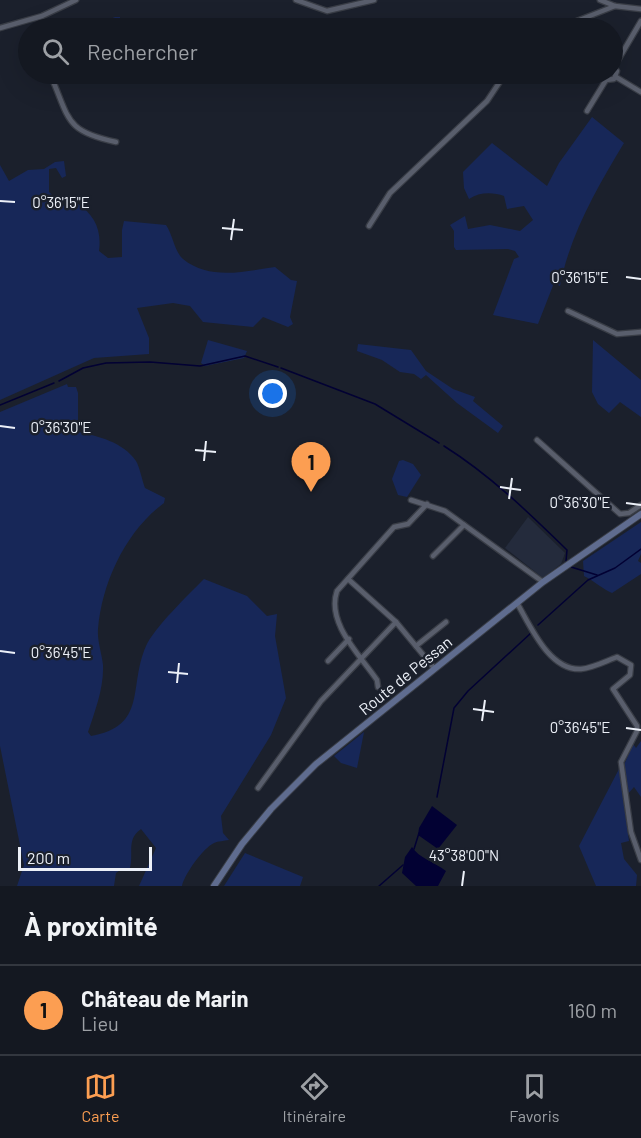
<!DOCTYPE html>
<html lang="fr">
<meta charset="utf-8">
<style>
body{margin:0;font-family:Barlow,sans-serif;background:#21252e;color:#f1f3f6}
.scale{position:absolute;left:18px;bottom:15px;width:134px;box-sizing:border-box;padding-left:6px;border:3px solid #ecf0f8;border-top:0;font-size:16px;line-height:21px;white-space:nowrap;color:#ecf0f8;-webkit-text-stroke:4px #1b202c;paint-order:stroke}
.you{position:absolute;left:273px;top:394px;width:21px;height:21px;margin:-15px;border:4px solid #fff;border-radius:50%;background:#1a73e8;box-shadow:0 0 0 9px #1a73e833}
.badge{display:grid;place-items:center;width:39px;height:39px;border-radius:50%;background:#fc9e52;color:#111;font-size:20px;font-weight:700}
.pin{position:absolute;translate:-50% -50px;filter:drop-shadow(0 2px 3px #0008)}
.pin::after{content:'';position:absolute;top:32px;width:21px;height:18px;background:inherit;clip-path:polygon(0 0,100% 0,50% 100%)}
.list{margin:0;padding:0;list-style:none}
h2{display:flex;justify-content:space-between;align-items:center;height:78px;margin:0;padding:0 24px;font-size:26px}
h2 small{font-size:20px;font-weight:400;color:#9da0a5}
.list li{display:grid;grid-template-columns:39px 1fr auto;gap:18px;align-items:center;box-sizing:border-box;height:90px;padding:0 24px;border-top:2px solid #33373f}
.list b{display:block;font-size:22px;white-space:nowrap}
.list p{margin:0;font-size:20px;white-space:nowrap;color:#9da0a5}
.list em{font-size:20px;font-style:normal;color:#9da0a5}
.icon{flex:none;width:33px;height:33px;fill:none;stroke:currentColor;stroke-width:2;stroke-linecap:round;stroke-linejoin:round}
.map{position:relative;flex:none;width:641px;height:886px;overflow:hidden}
.search{position:absolute;background:#141821;box-shadow:0 6px 24px #0002;left:18px;right:18px;top:18px;height:66px;display:flex;align-items:center;gap:15px;box-sizing:border-box;padding:0 21px;border-radius:33px;color:#9da0a5;font-size:22px}
.sheet{height:168px;background:#141821}
nav{display:flex;justify-content:space-around;align-items:center;box-sizing:border-box;height:84px;border-top:2px solid #33373f;background:#141821;font-size:16px;color:#9da0a5}
nav a{display:grid;justify-items:center;gap:3px}
nav .on{color:#fc9e52}
.map>svg:first-child{display:block}
.built{fill:#242b3c}
.green{fill:#172758}
.water{fill:#020133}
.lines{fill:none;stroke-linecap:round;stroke-linejoin:round}
.stream{stroke:#020133;stroke-width:1.5}
.minor-casing{stroke:#393d46;stroke-width:7}
.secondary-casing{stroke:#393d46;stroke-width:8}
.minor{stroke:#595e6c;stroke-width:4.5}
.secondary{stroke:#5f6c8f;stroke-width:6}
.ticks{fill:none;stroke:#ecf0f8;stroke-width:2}
.labels{text-anchor:middle;dominant-baseline:central;stroke-width:5;stroke-linejoin:round;paint-order:stroke}
.street-label{font-size:16px;fill:#ecf0f8;stroke:#1b202c}
.ticks-label{font-size:15px;text-anchor:middle;fill:#ecf0f8;stroke:#1b202c;stroke-width:5;stroke-linejoin:round;paint-order:stroke}
</style>
<div class="map">
<svg width="641" height="886" viewBox="0 0 641 886">
<rect width="100%" height="100%" fill="#1b202c"/>
<!-- built -->
<path class="built" d="M528,517L565,553L561,564L543,578L505,548Z"/>
<!-- green -->
<g class="green">
<path d="M115,17H120L121,24L110,28H82V25L88,21L100,23Z"/>
<path d="M592,117L624,143C597,188 570,234 560,286L554,283L538,324L493,315L514,259L519,257L515,251L508,249L456,250L454,247V231L450,225L465,216L468,229L490,225L520,231L533,220L524,206L507,209L504,196C493,192 479,192 469,199L464,188L463,172L492,143L547,186L559,163Z"/>
<path d="M64,161L66,176L62,178L56,168L49,169V192L64,206L77,203C94,215 102,229 99,251L108,258L122,257V230L124,221L166,225C173,235 174,251 183,259C210,281 245,271 275,267L291,280L297,281L290,317L293,324L288,327L263,317L253,327L203,322L190,306L173,303L137,308L149,338V354L94,358L0,400V165L9,181L28,170L44,169L55,162Z"/>
<path d="M208,340L247,351L244,358L205,366L201,363Z"/>
<path d="M593,340L641,380V417L620,402L609,413L598,404L592,392Z"/>
<path d="M358,344L411,350L426,371L453,389L475,397L473,401L503,426L498,433L457,403L426,375L421,379L414,374L400,372L382,360L357,351Z"/>
<path d="M67,384L68,387H76L78,393V432C98,436 123,442 136,461C140,468 142,480 145,488L165,498L164,503C126,531 102,582 98,629C97,641 102,654 103,665C104,688 95,711 88,732L91,736C148,726 128,687 146,646C154,628 189,594 204,579L247,596L267,616L277,614L275,636L286,698L271,735L221,816L223,833L229,840C224,841 218,841 214,843C203,848 184,875 182,886H139L156,848L141,829C125,840 135,855 129,871L123,868L116,873L114,886H17L24,865L0,746V412Z"/>
<path d="M403,460L413,464L421,475L407,497L398,495L392,479L399,461Z"/>
<path d="M641,522V554L638,561L641,563V574L612,593C604,590 594,581 584,576L583,561Z"/>
<path d="M364,732L357,768L341,763L334,756Z"/>
<path d="M641,741V797L634,787L627,795L624,765L633,744L636,748Z"/>
<path d="M619,769L629,841L621,843L624,859L637,875L636,886H596L579,846Z"/>
<path d="M245,853L303,877L300,886H224Z"/>
</g>
<!-- water -->
<g class="water">
<path d="M432,806L457,825L438,849L418,835L419,828Z"/>
<path d="M412,847C419,858 434,862 446,871L438,886H416L402,873L405,857Z"/>
</g>
<g class="lines">
<!-- stream -->
<g class="stream">
<path d="M281,368L375,404L439,443"/>
<path d="M59,381L83,368L106,363L150,362L200,366L245,356L278,367"/>
<path d="M0,405L54,383"/>
<path d="M444,446C490,475 528,512 567,550L566,561"/>
<path d="M571,567L597,575"/>
<path d="M538,625L588,580L615,568L641,549"/>
<path d="M437,797L454,708L468,691L531,633"/>
<path d="M414,849L419,833"/>
<path d="M379,886L403,865"/>
</g>
<defs>
<g id="minor">
<path d="M296,0L327,11L374,0"/>
<path d="M600,0L615,6L641,9"/>
<path d="M0,28L42,16L76,0"/>
<path d="M559,28L615,6"/>
<path d="M614,67L641,21"/>
<path d="M50,74C70,119 64,131 116,142"/>
<path d="M602,74L606,80L614,79L617,71L612,66"/>
<path d="M616,77L641,92"/>
<path d="M587,111L606,80"/>
<path d="M369,226L390,193L487,101L505,74"/>
<path d="M568,311L617,334L641,332"/>
<path d="M537,440L620,514L629,513L641,505"/>
<path d="M411,500L445,511L543,582"/>
<path d="M433,556L464,525"/>
<path d="M348,579L396,622L434,668"/>
<path d="M517,603C530,625 549,671 581,669C593,668 606,661 617,657L631,665L630,675L613,689L637,726V731L621,762L631,832L641,860"/>
<path d="M416,646L446,622"/>
<path d="M328,661L349,639"/>
<path d="M378,687L377,680C360,655 326,623 337,591L394,527L408,524L427,504"/>
<path d="M258,788L321,701L396,622"/>
</g>
<path id="secondary" d="M214,886L242,844L271,809L316,764L543,582L641,514"/>
</defs>
<!-- minor casing -->
<use href="#minor" class="minor-casing"/>
<!-- secondary casing -->
<use href="#secondary" class="secondary-casing"/>
<!-- minor -->
<use href="#minor" class="minor"/>
<!-- secondary -->
<use href="#secondary" class="secondary"/>
</g>
<!-- ticks -->
<path class="ticks" d="M0,201L15,202M222,228L243,230M231,240L234,219M626,277L641,279M0,426L15,428M195,450L216,452M204,461L206,441M500,487L521,490M509,499L512,478M626,503L641,505M0,651L15,653M168,672L188,674M177,683L179,663M473,709L494,712M482,721L485,700M626,728L641,730M462,886L464,871"/>
<g class="labels">
<!-- street labels -->
<g class="street-label">
<text transform="translate(405 675) rotate(-39)">Route de Pessan</text>
</g>
</g>
<g class="ticks-label">
<text x="61" y="208">0°36'15"E</text>
<text x="580" y="283">0°36'15"E</text>
<text x="61" y="433">0°36'30"E</text>
<text x="580" y="508">0°36'30"E</text>
<text x="61" y="658">0°36'45"E</text>
<text x="580" y="733">0°36'45"E</text>
<text x="464" y="861">43°38'00"N</text>
</g>
</svg>
<div class="scale">200 m</div>
<div class="you"></div>
<div class="pin badge" style="left:311px;top:492px">1</div>
<div class="search"><svg class="icon" aria-label="search" viewBox="0 0 24 24"><circle cx="10" cy="10" r="6"/><path d="M15 15l6 6"/></svg>Rechercher</div>
</div>
<section class="sheet">
<h2>À proximité<small></small></h2>
<ul class="list">
<li><span class="badge">1</span><div><b>Château de Marin</b><p>Lieu</p></div><em>160 m</em></li>
</ul>
</section>
<nav>
<a class="on"><svg class="icon" aria-label="map" viewBox="0 0 24 24"><path d="M3 6l6-2 6 2 6-2v14l-6 2-6-2-6 2zM9 4v14M15 6v14"/></svg>Carte</a>
<a><svg class="icon" aria-label="directions" viewBox="0 0 24 24"><path d="M12 3l9 9-9 9-9-9zM9 14v-3h6M13 9l2 2-2 2"/></svg>Itinéraire</a>
<a><svg class="icon" aria-label="saved" viewBox="0 0 24 24"><path d="M7 4h10v16l-5-4-5 4z"/></svg>Favoris</a>
</nav>
